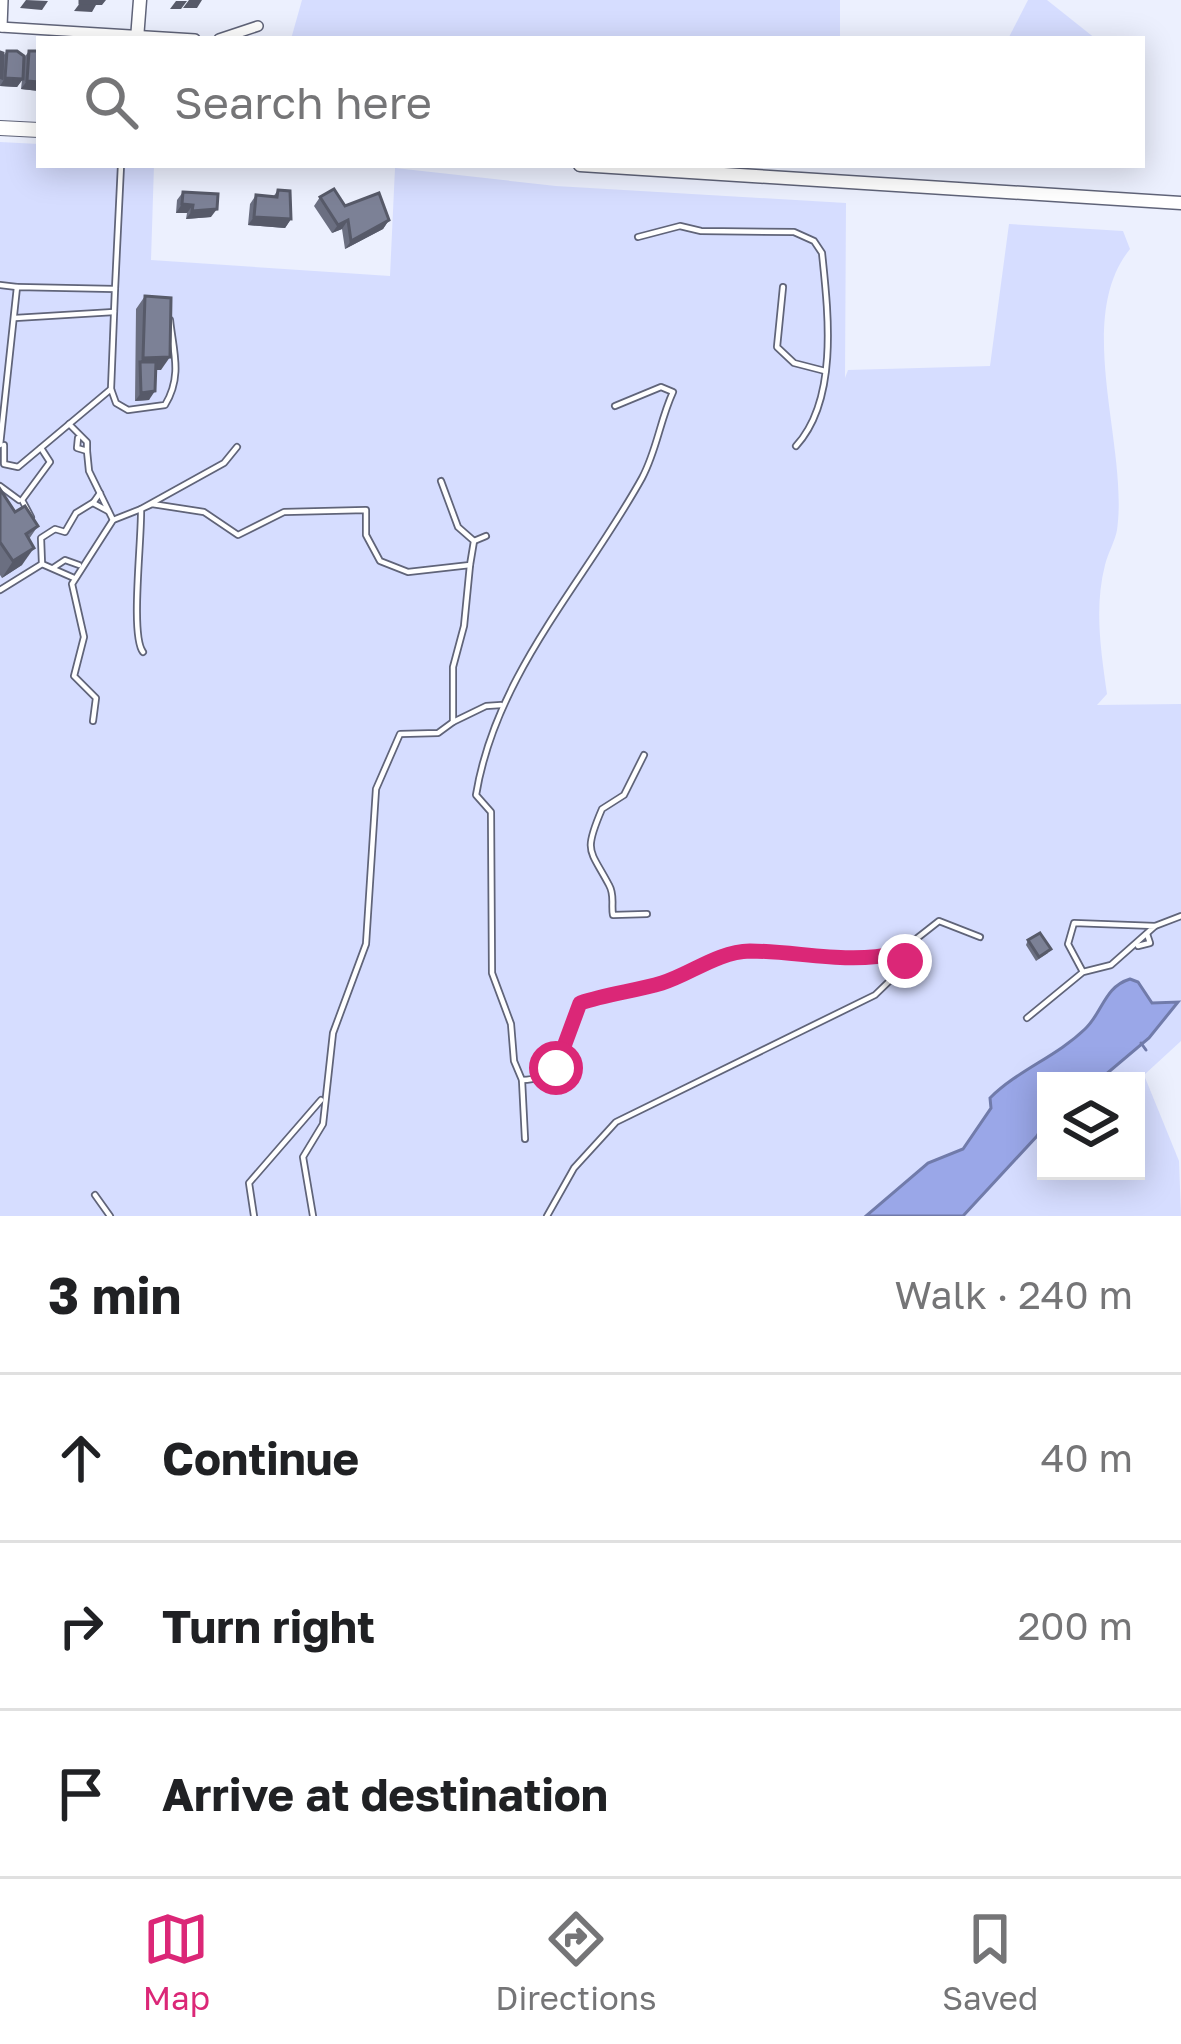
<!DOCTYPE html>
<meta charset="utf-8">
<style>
body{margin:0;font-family:"Golos Text",sans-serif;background:#f2f2f2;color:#202124}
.controls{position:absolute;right:36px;bottom:36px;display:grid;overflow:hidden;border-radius:0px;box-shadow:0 6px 30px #0003}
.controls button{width:108px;height:108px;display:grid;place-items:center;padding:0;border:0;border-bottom:3px solid #e0e0e0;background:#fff;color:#202124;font:60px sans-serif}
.stop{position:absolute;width:36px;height:36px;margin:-27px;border:9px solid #db2777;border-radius:50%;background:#fff}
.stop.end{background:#db2777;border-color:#fff;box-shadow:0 3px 12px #0008}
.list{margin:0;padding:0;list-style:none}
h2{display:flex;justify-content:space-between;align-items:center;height:156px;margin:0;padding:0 48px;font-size:51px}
h2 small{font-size:39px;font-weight:400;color:#757577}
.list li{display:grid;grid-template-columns:78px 1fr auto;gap:36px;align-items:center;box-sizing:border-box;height:168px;padding:0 48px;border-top:3px solid #e0e0e0}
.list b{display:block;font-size:45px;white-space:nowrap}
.list em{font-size:39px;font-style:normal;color:#757577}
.icon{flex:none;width:66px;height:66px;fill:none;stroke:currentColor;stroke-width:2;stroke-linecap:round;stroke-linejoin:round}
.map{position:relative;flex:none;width:1181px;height:1216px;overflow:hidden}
.search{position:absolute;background:#fff;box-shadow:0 6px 30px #0003;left:36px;right:36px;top:36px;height:132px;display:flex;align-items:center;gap:30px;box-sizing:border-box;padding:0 42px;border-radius:0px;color:#757577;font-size:45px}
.sheet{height:660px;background:#fff}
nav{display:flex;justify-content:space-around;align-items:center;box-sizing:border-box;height:168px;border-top:3px solid #e0e0e0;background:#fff;font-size:33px;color:#757577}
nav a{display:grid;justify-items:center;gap:6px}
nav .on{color:#db2777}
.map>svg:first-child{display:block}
.green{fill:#d6ddff;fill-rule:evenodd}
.water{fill:#9aa7e8;stroke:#717baa;stroke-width:3}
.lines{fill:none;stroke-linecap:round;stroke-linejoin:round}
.stream{stroke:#717baa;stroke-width:3}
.service-casing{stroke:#606479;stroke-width:8}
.minor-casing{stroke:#606479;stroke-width:12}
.tertiary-casing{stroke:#606479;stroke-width:15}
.secondary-casing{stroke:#606479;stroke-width:16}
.service{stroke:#fff;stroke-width:4.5}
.minor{stroke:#fff;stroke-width:9}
.tertiary{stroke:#fff;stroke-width:12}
.secondary{stroke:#fff;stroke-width:14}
.wall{fill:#6b6f81}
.shaded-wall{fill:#575a69}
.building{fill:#7c8196;stroke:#575a69;stroke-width:3}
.route{stroke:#db2777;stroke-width:15}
</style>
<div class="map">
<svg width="1181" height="1216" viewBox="0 0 1181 1216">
<rect width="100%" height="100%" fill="#ecf0fe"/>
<!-- green -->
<g class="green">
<path d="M302,0H840V39H291Z"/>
<path d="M1028,0H1047L1096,39H1008Z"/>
<path d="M0,142L39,144V165H154L151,260L390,276L395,168L556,186L846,203L845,378L848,370L990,366L1009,224L1123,231L1130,249C1073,320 1129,446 1117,530C1115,541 1108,553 1105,565C1094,608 1101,651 1107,694L1097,705L1181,704V1041L1144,1075L1179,1161L1181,1216H0ZM1046,1081H1136V1171H1046Z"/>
</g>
<!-- water -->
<path class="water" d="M1130,979L1138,982L1152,1003L1178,1002L1149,1038L1098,1081H1046V1120L1037,1136L963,1216H866L928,1163L963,1149L991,1108L990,1098C1018,1070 1056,1057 1085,1029C1103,1012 1104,987 1130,979Z"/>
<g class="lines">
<!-- stream -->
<path class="stream" d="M1141,1043L1146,1050"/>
<defs>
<g id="service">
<path d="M638,237L680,226L701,231L794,232L814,241L822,253C828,311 839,399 796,446"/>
<path d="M0,285L17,287"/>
<path d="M783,287L777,347L794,363L825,371"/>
<path d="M115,289L121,165"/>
<path d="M15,318L114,312"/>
<path d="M69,424L87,442V451L77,448L78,438"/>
<path d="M0,445L17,287L115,289L111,389L116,403L128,410L165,405C183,376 173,350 170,320"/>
<path d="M4,445V464L18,467L111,389"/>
<path d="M237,447L224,463L141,509L152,504L204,512L238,535L284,512L366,510V535L380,561L408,572L470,565L474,541L458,527L441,481"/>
<path d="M87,451L89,471L113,520"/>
<path d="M0,486L19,500"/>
<path d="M100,493L93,503L108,511"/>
<path d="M31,517L22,500L50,462L41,448"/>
<path d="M474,541L486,536"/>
<path d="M42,564L41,538L55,529L65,532L76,513L94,502"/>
<path d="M53,568L65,560L79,565"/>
<path d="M0,590L42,564L74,578"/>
<path d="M93,721L96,698L74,676L84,637L72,584L113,520L141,509C142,538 130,635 143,652"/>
<path d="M453,722L486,706L501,705"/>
<path d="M644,755L624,795L602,809C583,853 590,849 609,885C615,895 611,905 613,915L647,914"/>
<path d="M1155,926L1181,916"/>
<path d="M911,943L939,921L980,937"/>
<path d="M1138,946L1150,943L1147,934"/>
<path d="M896,953L911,943L907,964"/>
<path d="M1027,1018L1083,972L1068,944L1074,923L1155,926L1111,965L1083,972"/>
<path d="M522,1080C569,1080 560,1033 580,1003C607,994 635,991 662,983C691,974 717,952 749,951C797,950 850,965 896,953L907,964L875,995L616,1122L574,1168L547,1216"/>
<path d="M525,1139L522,1080L514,1061L511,1024L492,973L491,812L476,795C496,673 584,583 642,478C657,450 660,420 673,392L661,387L615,406"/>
<path d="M95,1195L110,1216"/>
<path d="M254,1216L249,1183L321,1100"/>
<path d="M313,1216L303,1157L323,1124L333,1033L366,944L376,789L400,734L438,733L453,722V667L464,626L470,565"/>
</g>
<g id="minor">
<path d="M0,27L195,39"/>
<path d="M2,27L3,0"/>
<path d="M219,39L258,26"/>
</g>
<g id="tertiary">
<path d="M137,39L140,0"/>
<path d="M580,165L1181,203"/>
</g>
<path id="secondary" d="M0,128L39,130"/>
</defs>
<!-- service casing -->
<use href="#service" class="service-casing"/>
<!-- minor casing -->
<use href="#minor" class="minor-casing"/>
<!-- tertiary casing -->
<use href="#tertiary" class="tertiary-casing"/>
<!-- secondary casing -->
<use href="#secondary" class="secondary-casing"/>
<!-- service -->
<use href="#service" class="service"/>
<!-- minor -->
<use href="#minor" class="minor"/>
<!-- tertiary -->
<use href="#tertiary" class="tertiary"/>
<!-- secondary -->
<use href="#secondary" class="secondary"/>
</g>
<!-- wall -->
<g class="wall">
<path d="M7,51L24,58L29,51L39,91L21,89L22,80L17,87L0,86V52L3,56Z"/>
<path d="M278,190L291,219L285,228L248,225L250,204L256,195L273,197Z"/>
<path d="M183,192L211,217L186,219L187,213H176L177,200Z"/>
<path d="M320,197L345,206L389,220L383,229L345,249L342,229L332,233L314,206Z"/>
<path d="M145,296L161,370H156L149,400L135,401L136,309Z"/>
<path d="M0,489L15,512L38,526L29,539L22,565L2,578L0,575Z"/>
<path d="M1028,940L1048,953L1036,961L1026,945Z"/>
</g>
<!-- shaded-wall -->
<g class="shaded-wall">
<path d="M26,0L48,1L42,10L20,8Z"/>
<path d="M95,0H106L102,5H96L92,12L74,11L80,3Z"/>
<path d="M189,0H205H202L197,8H183Z"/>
<path d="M176,1H187L181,9H170Z"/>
<path d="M5,78L23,79L17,87L0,86Z"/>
<path d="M27,81L39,82V91L21,89Z"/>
<path d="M182,204L193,205L187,213H176Z"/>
<path d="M217,209L211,217L186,219L192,211Z"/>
<path d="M254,217L291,219L285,228L248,225Z"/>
<path d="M348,220L342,229L332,233L338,225Z"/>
<path d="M389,220L383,229L345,249L351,241Z"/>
<path d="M170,357L161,370H140V362L143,358Z"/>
<path d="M155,391L149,400L135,401L141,393Z"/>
<path d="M34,548L22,565L2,578L13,561Z"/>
</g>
<!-- building -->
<g class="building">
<rect x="80" y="0" width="18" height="3"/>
<path d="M7,51H17L24,56L23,79L5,78Z"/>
<path d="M29,51H39V82L27,81Z"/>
<path d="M0,52L3,53L2,78L0,77Z"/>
<path d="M334,189L345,206L379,193L389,220L351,241L348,220L338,225L320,197Z"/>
<path d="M278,190L290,191L291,219L254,217L256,195L277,197Z"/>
<path d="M183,192L218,194L217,209L192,211L193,205L182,204Z"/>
<path d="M145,296L171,298L170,357L143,358Z"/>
<path d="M140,362H156L155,391L141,393Z"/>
<path d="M0,489L15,512L25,506L38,526L26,534L34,548L13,561L0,542Z"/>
<path d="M1040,933L1051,949L1039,957L1028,940Z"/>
</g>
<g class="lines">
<!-- route -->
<path class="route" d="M556,1068L580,1003C607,994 635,991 662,983C691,974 717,952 750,951C797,951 851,965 896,953L905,961"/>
</g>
</svg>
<div class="controls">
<button><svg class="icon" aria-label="layers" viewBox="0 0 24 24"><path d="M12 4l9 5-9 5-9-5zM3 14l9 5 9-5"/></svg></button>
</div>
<div class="stop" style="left:556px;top:1068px"></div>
<div class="stop end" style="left:905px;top:961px"></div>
<div class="search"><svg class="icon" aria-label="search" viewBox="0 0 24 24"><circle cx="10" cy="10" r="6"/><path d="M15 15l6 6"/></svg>Search here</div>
</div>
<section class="sheet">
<h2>3 min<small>Walk · 240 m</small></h2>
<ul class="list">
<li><svg class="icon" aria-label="ahead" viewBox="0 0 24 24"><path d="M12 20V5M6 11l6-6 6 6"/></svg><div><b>Continue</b></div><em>40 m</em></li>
<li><svg class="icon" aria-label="right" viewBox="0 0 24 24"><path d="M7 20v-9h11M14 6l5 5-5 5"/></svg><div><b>Turn right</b></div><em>200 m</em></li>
<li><svg class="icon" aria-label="arrive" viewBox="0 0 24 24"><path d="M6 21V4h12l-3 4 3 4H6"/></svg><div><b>Arrive at destination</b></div></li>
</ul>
</section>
<nav>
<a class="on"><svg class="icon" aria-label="map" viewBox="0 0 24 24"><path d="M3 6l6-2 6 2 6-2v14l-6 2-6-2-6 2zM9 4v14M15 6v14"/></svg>Map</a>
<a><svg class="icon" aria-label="directions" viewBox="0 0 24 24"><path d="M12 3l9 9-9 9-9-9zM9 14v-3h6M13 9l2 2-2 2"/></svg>Directions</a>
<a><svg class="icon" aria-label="saved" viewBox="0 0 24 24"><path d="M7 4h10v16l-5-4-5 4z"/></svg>Saved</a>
</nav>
